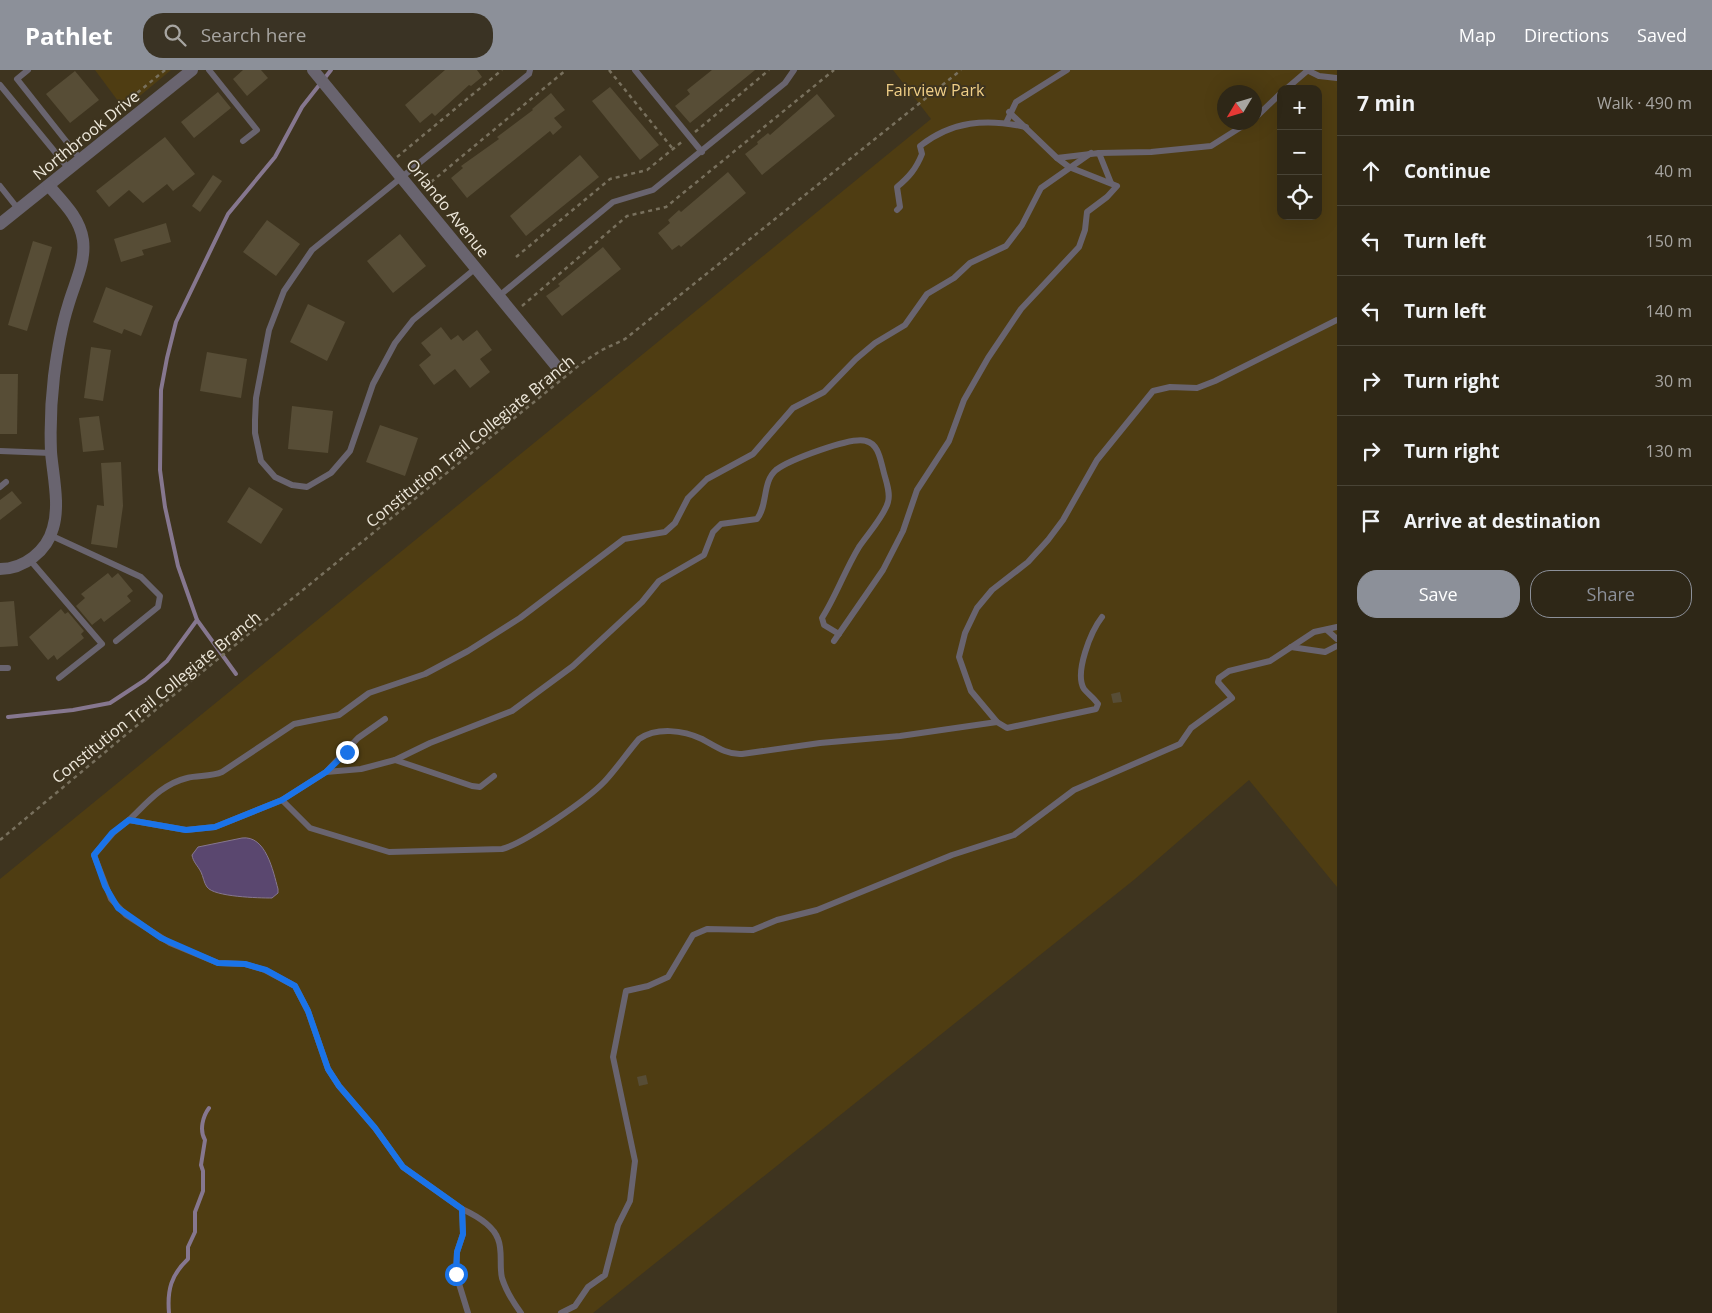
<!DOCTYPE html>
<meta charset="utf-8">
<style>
body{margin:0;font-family:"Open Sans",sans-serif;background:#3a3324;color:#f1f3f6}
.controls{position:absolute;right:15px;top:15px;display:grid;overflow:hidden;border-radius:10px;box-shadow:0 5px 20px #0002}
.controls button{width:45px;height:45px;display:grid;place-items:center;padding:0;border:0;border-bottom:1px solid #494436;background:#2e2717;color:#f1f3f6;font:25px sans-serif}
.compass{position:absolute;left:1217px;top:15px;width:45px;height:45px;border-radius:50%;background:#2e2717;box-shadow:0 5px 20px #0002;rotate:232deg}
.stop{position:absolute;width:15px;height:15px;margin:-11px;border:4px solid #1a73e8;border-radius:50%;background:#fff}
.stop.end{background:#1a73e8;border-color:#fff;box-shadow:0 1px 5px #0008}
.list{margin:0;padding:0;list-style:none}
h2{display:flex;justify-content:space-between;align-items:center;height:65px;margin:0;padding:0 20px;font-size:21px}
h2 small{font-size:16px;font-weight:400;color:#a7a5a1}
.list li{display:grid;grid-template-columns:32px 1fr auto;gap:15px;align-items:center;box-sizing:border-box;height:70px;padding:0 20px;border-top:1px solid #494436}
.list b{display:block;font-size:19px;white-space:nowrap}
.list em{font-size:16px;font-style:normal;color:#a7a5a1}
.actions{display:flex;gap:10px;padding:15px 20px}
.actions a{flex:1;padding:11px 0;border:1px solid #8c9099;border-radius:20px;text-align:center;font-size:18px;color:#8c9099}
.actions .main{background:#8c9099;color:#fff}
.icon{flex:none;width:28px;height:28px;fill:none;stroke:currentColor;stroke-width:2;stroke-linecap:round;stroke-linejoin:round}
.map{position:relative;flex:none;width:1337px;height:1243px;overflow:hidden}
header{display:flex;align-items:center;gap:30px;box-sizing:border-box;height:70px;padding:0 25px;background:#8c9099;color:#fff}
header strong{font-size:24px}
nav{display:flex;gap:28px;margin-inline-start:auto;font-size:18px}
.search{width:350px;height:45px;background:#3a3324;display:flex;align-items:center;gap:12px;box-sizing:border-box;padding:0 18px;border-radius:20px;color:#a7a5a1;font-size:19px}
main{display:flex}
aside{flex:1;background:#2e2717}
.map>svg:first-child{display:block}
.green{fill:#4f3d12;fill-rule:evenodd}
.water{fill:#5a476f;stroke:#86778f}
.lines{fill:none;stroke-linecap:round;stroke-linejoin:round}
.stream{stroke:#86778f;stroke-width:4}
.building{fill:#574d36}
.path{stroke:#78705d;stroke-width:2.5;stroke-dasharray:4 4;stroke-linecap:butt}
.lane{stroke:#69646f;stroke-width:6}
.street{stroke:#69646f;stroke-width:12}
.route{stroke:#1a73e8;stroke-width:6}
.labels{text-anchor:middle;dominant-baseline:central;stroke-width:4;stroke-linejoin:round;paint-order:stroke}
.park-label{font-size:16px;fill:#f0cf87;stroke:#3e341f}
.street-label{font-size:16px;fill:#ede7da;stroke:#3e341f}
</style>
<header>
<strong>Pathlet</strong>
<div class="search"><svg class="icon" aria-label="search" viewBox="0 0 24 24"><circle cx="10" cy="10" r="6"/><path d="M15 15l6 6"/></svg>Search here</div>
<nav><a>Map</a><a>Directions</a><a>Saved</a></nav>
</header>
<main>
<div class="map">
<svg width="1337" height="1243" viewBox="0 0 1337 1243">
<rect width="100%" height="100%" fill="#3e341f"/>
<!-- green -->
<g class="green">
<path d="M95,0H171L124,39Z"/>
<path d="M893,0H1337V817L1249,710L1135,809L593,1243H0V809L931,49ZM1281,19H1318V146H1281ZM1224,22H1254V52H1224Z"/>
</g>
<!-- water -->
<path class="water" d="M242,768C266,765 273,801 278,819V823L272,828C259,828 214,827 207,817C204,813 203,806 201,802C198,796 193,792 192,785L198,777Z"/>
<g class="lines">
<!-- stream -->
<g class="stream">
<path d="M197,550L236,604"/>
<path d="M8,647L73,640L110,633L145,610L167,591L197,550L178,496L165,437L160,400L161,320L167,288L176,252L228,144L275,87L302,37L331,0"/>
<path d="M169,1243C167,1220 171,1205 188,1189V1177L195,1162V1142L203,1121V1101L201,1095L205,1070C199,1060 203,1046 209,1038"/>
</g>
</g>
<!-- building -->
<g class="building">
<path d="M243,0H261L268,8L247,26L233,9Z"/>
<path d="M445,0H477L482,7L471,16L469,15L435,46L432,43L420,53L405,35Z"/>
<path d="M712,0H755L690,53L675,36L690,24L687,20Z"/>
<path d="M75,1L99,30L70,53L46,24Z"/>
<path d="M610,17L659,75L640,90L592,31Z"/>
<path d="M218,22L231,38L194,68L181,52Z"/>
<path d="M551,23L565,40L554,48L562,57L553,65L550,61L467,128L451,108L463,98L461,96L499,69L497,67L533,40L532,39Z"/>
<path d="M817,24L835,46L762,105L745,84L758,74L757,72L768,63L770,65Z"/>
<path d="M165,67L195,104L173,121L167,114L143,133L129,120L109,137L96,121Z"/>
<path d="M580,85L599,107L526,166L510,146Z"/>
<path d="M728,102L746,123L681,177L679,175L672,180L658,163L670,153L668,150L679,140L681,142Z"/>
<path d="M213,105L222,111L200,142L192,136Z"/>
<path d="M267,150L300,174L276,206L243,182Z"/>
<path d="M166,153L171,172L142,180L144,185L121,192L114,169Z"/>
<path d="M400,164L426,196L393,223L367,191Z"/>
<path d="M33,171L52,177L27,261L8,255Z"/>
<path d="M603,177L621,199L562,246L546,226L560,216L558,214Z"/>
<path d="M106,217L153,236L141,266L124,259L122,264L93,252Z"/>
<path d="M308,234L345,252L327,291L290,272Z"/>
<path d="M441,257L451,270L458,265L463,271L477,260L492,280L480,289L490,302L470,318L455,299L434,315L419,295L431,285L421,273Z"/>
<path d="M91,277L111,280L103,331L84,328Z"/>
<path d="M207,282L247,289L241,328L200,321Z"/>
<path d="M0,304H18L17,364H0Z"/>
<path d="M292,336L333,341L328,383L288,379Z"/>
<path d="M99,346L104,380L83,382L79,348Z"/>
<path d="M380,355L418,368L405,406L366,392Z"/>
<path d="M121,392L123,436L117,478L91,474L97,435L104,436L101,393Z"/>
<path d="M249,417L283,439L261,474L227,452Z"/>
<path d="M12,421L22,433L0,450V430Z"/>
<path d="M108,503L112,508L118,503L133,521L127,526L131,531L104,552L101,548L92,555L76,536L85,528L81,524Z"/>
<path d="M14,531L18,576L0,577V532Z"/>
<path d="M61,539L65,544L68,542L84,561L81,564L84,568L57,590L54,585L48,590L29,567Z"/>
<path d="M1120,622L1122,632L1113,633L1111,624Z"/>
<path d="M646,1005L648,1014L639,1016L637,1007Z"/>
</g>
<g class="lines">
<!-- path -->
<g class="path">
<path d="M609,0L673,79"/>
<path d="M125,33L165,0"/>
<path d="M695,62L769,0"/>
<path d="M397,87L502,0"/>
<path d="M431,112L566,0"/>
<path d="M516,187L610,109L647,100L683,71"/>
<path d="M522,236L627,146L666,137L834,0"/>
<path d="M0,770L159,637L582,293L600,281L625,269L961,0"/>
</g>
<!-- lane -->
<g class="lane">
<path d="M28,0L17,9L81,90"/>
<path d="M209,0L257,60L243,71"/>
<path d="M635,0L702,82"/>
<path d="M1307,0L1319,6L1337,8"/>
<path d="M0,15L69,99"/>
<path d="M1286,19L1307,1"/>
<path d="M1254,49L1281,23"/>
<path d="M1006,53L1016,32L1067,0"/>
<path d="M1099,83L1151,82L1211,76L1249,52"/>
<path d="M1057,88L1099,83L1111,113"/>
<path d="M0,116L19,140"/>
<path d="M897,140L900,137L897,117C909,107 916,99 922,84L920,76C952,51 986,48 1026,57"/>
<path d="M476,198L413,250L395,273L373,314L350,381L331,403L307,417L292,415L275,407L261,391L255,363V350L256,328L269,260L284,221L312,180L529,4L530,0"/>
<path d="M499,226L613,132L653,120L785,13L794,0"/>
<path d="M0,381L51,383"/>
<path d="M0,417L6,412"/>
<path d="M50,465L141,507L160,526L158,537L116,571"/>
<path d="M30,490L102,574L59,608"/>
<path d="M1102,547C1091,561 1074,603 1084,619C1088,624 1094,628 1098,634L1096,639L1007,658L997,652L971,621L959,587L965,563L977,538L992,520L1028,492L1048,470L1063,450L1097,390L1153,321L1170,317L1197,318L1215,311L1337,250"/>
<path d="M1327,560L1337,569"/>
<path d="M834,571L883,500L903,461L917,420L949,371L964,330L988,288L1021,239L1079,177L1085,160L1087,142L1107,127L1117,116L1069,97L1057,88L1009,42"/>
<path d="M1291,577L1325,582L1337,576"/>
<path d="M0,598H8"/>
<path d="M395,690L472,716L480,717L494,706"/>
<path d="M326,702L358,668L385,649"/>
<path d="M282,730L310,758L389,782L502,779C525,773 588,729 605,711C617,698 627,683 639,669C657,657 683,660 702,669C715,676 727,685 742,684L820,673L900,666L997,652"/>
<path d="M129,750C147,733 162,714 187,708C198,705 211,707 222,702L294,654L339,645L369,623L425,604L468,581L520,548L624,469L665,462L675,453L688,428L707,409L753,384L793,338L824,322L856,289L875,273L905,255L927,224L954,208L970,193L1006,176L1022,155L1041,118L1091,83"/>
<path d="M462,1139C475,1145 493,1155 498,1169C503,1181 499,1196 502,1208C506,1221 513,1232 521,1243"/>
<path d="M468,1243L456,1204L457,1182L463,1164L462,1139L403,1097L375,1058L339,1016L328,999L308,941L295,916L265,900L245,894L218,893L170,873L126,845L111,829L94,785L113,763L129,750L186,760L215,757L282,730L326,702L361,699L395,690L430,673L512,641L573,596L642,532L659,511L704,485L713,462L721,454L757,449C768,435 762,412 776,400C789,390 852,366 866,371C878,374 880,388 883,399C885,409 891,422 888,432C885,445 867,465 859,477C845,500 836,526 822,548L824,555L839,564"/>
<path d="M561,1243L575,1236L588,1217L605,1205L618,1155L630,1131L635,1091L613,987L626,921L648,916L668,907L693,865L707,859L753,860L777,850L817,840L952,785L1014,765L1074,720L1180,674L1191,658L1232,628L1218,612L1219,608L1229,601L1270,591L1314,562L1337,557"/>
</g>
<!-- street -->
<g class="street">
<path d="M313,0L557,297"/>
<path d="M0,154L192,0"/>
<path d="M0,499C24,499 47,481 53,458C60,435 53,406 51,382C50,357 51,331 54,306C57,283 61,258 68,236C74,214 86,193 83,170C80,148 63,132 49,116"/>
</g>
</g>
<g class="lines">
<!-- route -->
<path class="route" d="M347,682L326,702L282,730L215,757L186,760L129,750L112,763L94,785L105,816L118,838L161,868L218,893L245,894L266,900L295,916L308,941L328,999L339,1016L375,1058L403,1097L462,1139L463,1164L457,1182L456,1204"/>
</g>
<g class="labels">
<!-- park labels -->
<g class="park-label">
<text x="935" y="20">Fairview Park</text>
</g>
<!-- street labels -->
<g class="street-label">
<text transform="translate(86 65) rotate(-39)">Northbrook Drive</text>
<text transform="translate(448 138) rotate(51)">Orlando Avenue</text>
<text transform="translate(470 371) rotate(-39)">Constitution Trail Collegiate Branch</text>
<text transform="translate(156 627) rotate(-39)">Constitution Trail Collegiate Branch</text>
</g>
</g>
</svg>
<div class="controls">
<button>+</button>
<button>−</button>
<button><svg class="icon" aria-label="locate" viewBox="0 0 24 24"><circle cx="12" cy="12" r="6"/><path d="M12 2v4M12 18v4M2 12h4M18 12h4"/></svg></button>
</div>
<svg class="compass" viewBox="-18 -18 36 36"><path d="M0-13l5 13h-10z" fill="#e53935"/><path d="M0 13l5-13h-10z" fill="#a7a5a1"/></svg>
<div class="stop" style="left:456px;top:1204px"></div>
<div class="stop end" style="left:347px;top:682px"></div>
</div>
<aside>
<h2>7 min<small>Walk · 490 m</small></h2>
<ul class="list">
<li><svg class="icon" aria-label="ahead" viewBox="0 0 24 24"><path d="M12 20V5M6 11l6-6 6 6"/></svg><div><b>Continue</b></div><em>40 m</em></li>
<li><svg class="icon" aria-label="left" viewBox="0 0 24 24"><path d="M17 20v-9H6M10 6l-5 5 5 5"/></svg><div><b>Turn left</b></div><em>150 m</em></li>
<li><svg class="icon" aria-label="left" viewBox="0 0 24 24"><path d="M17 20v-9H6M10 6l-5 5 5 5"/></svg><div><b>Turn left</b></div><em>140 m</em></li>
<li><svg class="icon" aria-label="right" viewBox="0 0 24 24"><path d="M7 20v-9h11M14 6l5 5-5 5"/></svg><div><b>Turn right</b></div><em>30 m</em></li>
<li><svg class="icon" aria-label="right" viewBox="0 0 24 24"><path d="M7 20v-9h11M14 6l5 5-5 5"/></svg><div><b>Turn right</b></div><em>130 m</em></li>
<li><svg class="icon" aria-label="arrive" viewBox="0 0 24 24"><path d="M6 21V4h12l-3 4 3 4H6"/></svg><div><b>Arrive at destination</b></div></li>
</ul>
<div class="actions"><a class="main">Save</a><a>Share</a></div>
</aside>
</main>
